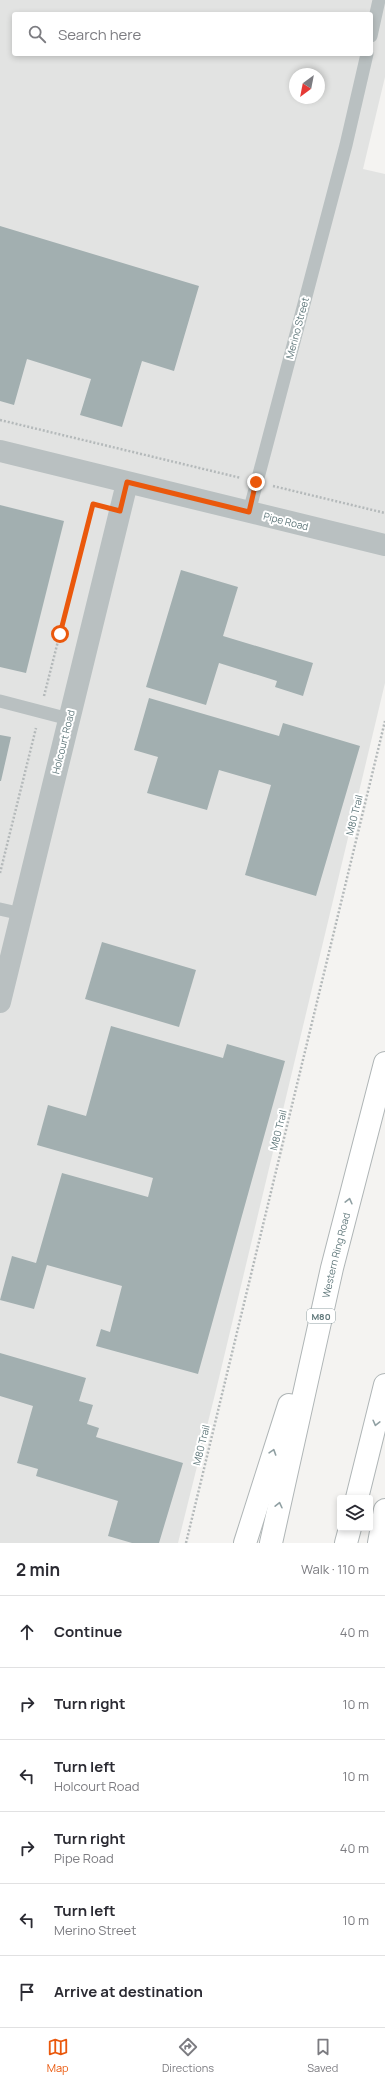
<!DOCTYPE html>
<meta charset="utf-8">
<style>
body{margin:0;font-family:Manrope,sans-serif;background:#f7f7f7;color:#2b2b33}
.controls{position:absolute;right:12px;bottom:12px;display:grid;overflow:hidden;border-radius:4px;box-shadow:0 2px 6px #0003}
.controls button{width:36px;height:36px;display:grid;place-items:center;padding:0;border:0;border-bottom:1px solid #e1e1e2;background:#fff;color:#2b2b33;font:20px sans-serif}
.compass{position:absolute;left:289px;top:68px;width:36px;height:36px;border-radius:50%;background:#fff;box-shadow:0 2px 6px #0003;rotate:212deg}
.stop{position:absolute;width:12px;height:12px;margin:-9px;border:3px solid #ea580c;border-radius:50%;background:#fff}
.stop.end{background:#ea580c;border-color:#fff;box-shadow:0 1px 4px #0008}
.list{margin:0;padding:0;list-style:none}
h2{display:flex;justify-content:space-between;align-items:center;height:52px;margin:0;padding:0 16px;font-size:17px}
h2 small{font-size:13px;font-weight:400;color:#7c7c81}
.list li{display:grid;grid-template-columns:26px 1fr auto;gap:12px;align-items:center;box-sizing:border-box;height:72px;padding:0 16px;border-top:1px solid #e1e1e2}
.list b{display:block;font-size:15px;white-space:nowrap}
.list p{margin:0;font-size:13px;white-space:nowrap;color:#7c7c81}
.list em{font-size:13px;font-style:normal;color:#7c7c81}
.icon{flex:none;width:22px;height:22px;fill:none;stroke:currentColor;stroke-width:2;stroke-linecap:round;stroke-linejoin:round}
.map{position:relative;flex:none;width:385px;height:1543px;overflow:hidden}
.search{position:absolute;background:#fff;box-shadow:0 2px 6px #0003;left:12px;right:12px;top:12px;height:44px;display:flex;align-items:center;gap:10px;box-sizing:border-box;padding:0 14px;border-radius:4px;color:#7c7c81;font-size:15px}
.sheet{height:484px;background:#fff}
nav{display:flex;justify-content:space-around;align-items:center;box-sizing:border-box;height:56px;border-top:1px solid #e1e1e2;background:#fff;font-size:11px;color:#7c7c81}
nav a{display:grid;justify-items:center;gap:2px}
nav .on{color:#ea580c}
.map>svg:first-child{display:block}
.built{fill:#e2e3e2;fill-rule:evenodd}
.building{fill:#a2afb0}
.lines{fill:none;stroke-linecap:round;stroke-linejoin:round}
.motorway-casing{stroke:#afb5b6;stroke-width:24}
.path{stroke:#b4b9ba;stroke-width:2.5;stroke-dasharray:2 2;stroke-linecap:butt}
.service{stroke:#b9c0c1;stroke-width:13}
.minor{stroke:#b9c0c1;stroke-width:22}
.tertiary{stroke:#b9c0c1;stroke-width:22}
.motorway{stroke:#fff;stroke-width:22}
.oneway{stroke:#90a0a3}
.route{stroke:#ea580c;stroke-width:5}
.labels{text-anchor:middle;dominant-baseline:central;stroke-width:4;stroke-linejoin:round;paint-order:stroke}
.shield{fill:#fff;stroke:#90a0a3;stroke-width:1}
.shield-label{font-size:9px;font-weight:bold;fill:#60787b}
.street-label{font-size:10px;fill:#60787b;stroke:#fff}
</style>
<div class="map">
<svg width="385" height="1543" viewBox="0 0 385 1543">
<rect width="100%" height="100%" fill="#f4f3f1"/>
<!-- built -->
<path class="built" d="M0,0H385V77L363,169L385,174V683L218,1382L178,1543H0ZM14,14H371V54H14ZM295,74H319V98H295Z"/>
<!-- building -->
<g class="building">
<path d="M0,226L199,286L174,371L142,361L122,427L80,415L91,379L27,359L14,405L0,401Z"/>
<path d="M0,505L64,521L26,673L0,667Z"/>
<path d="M181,570L238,587L223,636L313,663L303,696L275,687L277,681L219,663L206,705L146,687Z"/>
<path d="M149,698L279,736L283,723L360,746L316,896L245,875L271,785L219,770L207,810L147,793L158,757L134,750Z"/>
<path d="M0,735L11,737L1,781H0Z"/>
<path d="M102,942L196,970L179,1027L85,999Z"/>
<path d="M111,1026L223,1058L227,1044L285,1061L198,1374L96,1346L101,1329L110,1332L122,1286L47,1265L34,1309L0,1300L12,1256L36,1263L62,1173L148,1197L153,1178L37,1145L48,1105L86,1116Z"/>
<path d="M0,1353L86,1378L79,1401L93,1405L87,1424L99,1428L96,1437L183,1463L159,1543H132L108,1536L118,1501L36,1476L38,1469L17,1463L33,1406L0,1396Z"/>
</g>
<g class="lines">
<defs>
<g id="motorway">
<path d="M357,1498L385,1385"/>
<path d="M245,1543L289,1405"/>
<path id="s1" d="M271,1543L332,1268L385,1063"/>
<path d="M346,1543L350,1528"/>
<path d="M379,1543L385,1510"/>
</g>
</defs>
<!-- motorway casing -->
<use href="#motorway" class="motorway-casing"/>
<!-- path -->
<g class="path">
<path d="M0,420L241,478"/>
<path d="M273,486L385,513"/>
<path d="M44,696L93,504L100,506"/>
<path d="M0,873L36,728"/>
<path d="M186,1543L385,721"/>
</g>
<!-- service -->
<g class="service">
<path d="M371,36L379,0"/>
<path d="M249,512L346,145L367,54"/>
<path d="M0,701L69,719"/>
<path d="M0,909L22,914"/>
</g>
<!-- minor -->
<path class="minor" d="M0,1002L127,483"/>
<!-- tertiary -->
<path class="tertiary" d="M0,451L385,545"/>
<!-- motorway -->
<use href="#motorway" class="motorway"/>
</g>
<!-- one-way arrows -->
<defs><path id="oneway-chevron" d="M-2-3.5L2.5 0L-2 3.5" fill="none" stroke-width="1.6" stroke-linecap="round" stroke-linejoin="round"/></defs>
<g class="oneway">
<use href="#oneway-chevron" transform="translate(349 1201) rotate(-76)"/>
<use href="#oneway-chevron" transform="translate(376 1423) rotate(104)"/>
<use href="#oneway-chevron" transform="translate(273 1452) rotate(-72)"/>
<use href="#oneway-chevron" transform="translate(279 1505) rotate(-77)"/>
</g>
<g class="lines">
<!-- route -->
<path class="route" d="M60,634L93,504L120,511L127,482L249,512L256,482"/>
</g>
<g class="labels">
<!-- shield labels -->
<rect class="shield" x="307" y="1309" width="28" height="14" rx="3"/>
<g class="shield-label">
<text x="321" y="1316">M80</text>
</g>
<!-- street labels -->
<g class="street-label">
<text transform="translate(297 328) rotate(-75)">Merino Street</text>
<text transform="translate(286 521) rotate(14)">Pipe Road</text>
<text transform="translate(63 742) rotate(-76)">Holcourt Road</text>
<text transform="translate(354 815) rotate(-76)">M80 Trail</text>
<text transform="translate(278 1130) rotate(-76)">M80 Trail</text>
<text stroke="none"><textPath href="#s1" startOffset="295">Western Ring Road</textPath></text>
<text transform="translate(201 1445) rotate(-76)">M80 Trail</text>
</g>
</g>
</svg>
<div class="controls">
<button><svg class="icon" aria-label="layers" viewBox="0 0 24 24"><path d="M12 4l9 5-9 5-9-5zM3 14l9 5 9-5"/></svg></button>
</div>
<svg class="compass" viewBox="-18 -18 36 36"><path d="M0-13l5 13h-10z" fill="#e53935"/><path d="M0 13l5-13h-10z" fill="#7c7c81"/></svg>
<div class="stop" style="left:60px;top:634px"></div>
<div class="stop end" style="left:256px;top:482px"></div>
<div class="search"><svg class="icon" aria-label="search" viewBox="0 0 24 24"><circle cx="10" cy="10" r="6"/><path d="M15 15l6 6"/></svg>Search here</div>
</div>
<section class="sheet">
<h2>2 min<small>Walk · 110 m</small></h2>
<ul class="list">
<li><svg class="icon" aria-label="ahead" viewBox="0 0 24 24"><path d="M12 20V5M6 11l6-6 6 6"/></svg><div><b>Continue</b></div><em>40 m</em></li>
<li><svg class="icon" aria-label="right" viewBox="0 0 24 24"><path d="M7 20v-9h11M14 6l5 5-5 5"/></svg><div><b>Turn right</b></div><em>10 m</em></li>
<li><svg class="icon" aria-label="left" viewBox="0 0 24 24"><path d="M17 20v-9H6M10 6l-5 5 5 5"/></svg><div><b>Turn left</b><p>Holcourt Road</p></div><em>10 m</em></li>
<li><svg class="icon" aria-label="right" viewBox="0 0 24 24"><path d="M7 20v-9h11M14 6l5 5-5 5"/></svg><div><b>Turn right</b><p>Pipe Road</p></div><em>40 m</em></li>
<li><svg class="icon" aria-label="left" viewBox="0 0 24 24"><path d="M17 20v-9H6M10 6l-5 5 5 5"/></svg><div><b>Turn left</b><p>Merino Street</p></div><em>10 m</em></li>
<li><svg class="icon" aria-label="arrive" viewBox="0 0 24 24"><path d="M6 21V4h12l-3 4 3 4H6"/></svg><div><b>Arrive at destination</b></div></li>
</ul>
</section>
<nav>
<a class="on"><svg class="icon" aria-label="map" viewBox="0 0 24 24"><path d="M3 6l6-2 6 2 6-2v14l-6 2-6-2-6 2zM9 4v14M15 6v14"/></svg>Map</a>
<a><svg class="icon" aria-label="directions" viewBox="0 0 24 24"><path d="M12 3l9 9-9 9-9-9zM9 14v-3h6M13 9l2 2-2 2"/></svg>Directions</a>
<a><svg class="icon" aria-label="saved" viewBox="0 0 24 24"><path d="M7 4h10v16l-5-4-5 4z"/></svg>Saved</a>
</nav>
